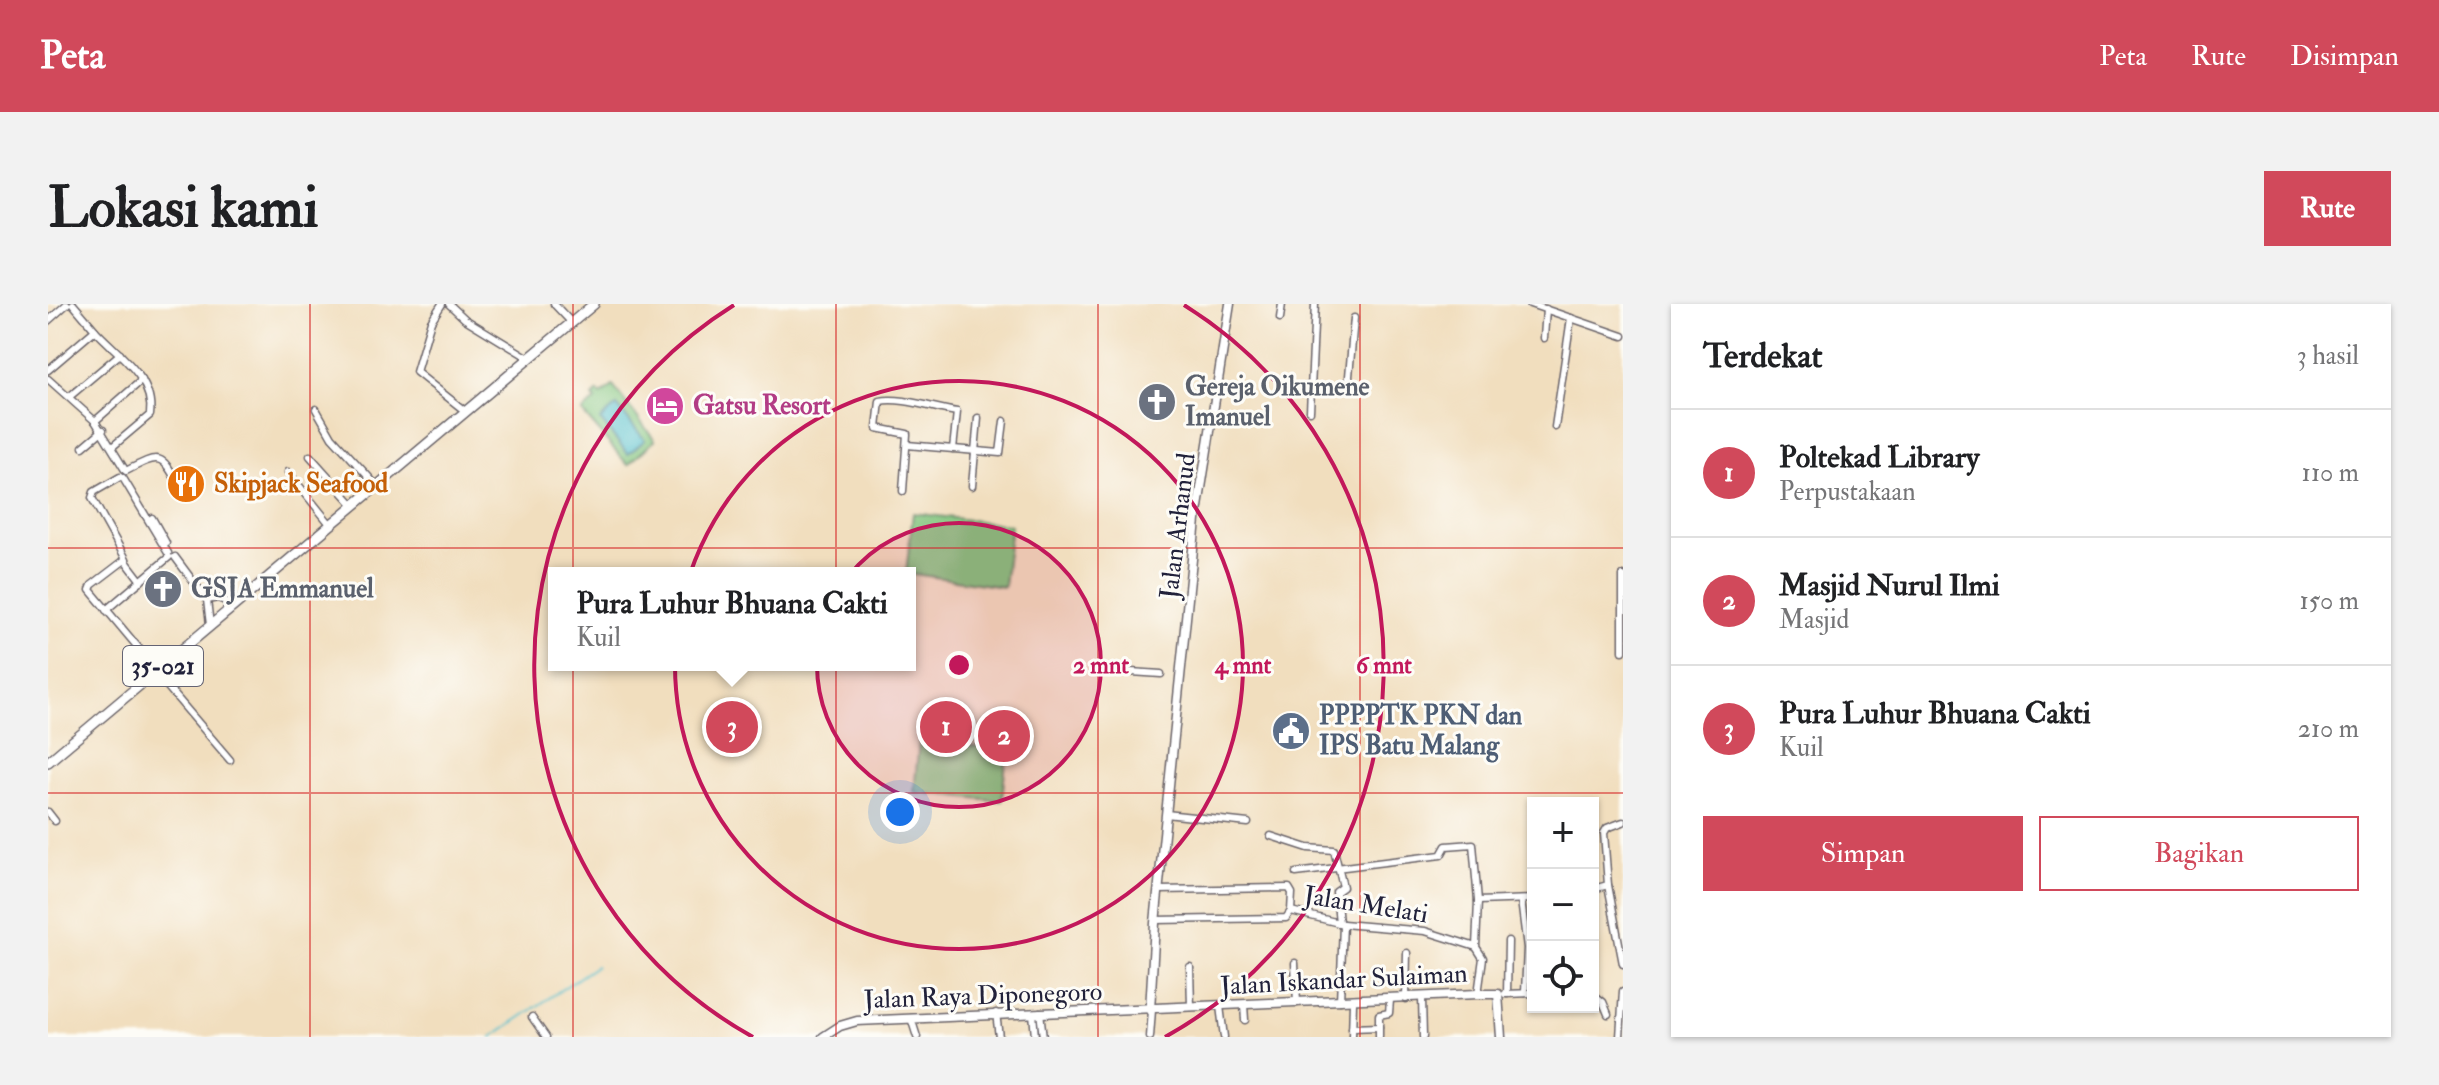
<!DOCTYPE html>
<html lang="id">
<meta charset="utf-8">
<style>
body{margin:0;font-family:"IM FELL Double Pica",serif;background:#f2f2f2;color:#202124}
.controls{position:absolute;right:24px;bottom:24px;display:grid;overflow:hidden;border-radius:0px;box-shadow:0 2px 6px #0004}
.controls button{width:72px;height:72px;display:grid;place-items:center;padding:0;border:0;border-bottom:2px solid #e0e0e0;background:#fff;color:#202124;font:40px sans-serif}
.you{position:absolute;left:852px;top:508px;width:28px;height:28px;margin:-20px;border:6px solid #fff;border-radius:50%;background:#1a73e8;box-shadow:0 0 0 12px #1a73e833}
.badge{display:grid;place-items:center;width:52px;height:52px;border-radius:50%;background:#d1495b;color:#fff;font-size:26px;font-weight:700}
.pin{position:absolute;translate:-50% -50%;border:4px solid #fff;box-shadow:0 2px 8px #0006}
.popup{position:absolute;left:500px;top:263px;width:368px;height:104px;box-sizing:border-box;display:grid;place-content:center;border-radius:0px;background:#fff;filter:drop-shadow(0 2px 6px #0005);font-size:26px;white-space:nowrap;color:#757577}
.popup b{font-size:30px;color:#202124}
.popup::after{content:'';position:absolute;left:50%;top:100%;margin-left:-16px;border:16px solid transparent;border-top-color:#fff}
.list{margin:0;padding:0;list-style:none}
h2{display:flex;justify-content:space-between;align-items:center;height:104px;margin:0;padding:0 32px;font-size:34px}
h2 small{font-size:26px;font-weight:400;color:#757577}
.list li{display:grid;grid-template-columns:52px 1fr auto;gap:24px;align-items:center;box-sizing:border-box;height:128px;padding:0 32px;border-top:2px solid #e0e0e0}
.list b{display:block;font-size:30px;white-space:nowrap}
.list p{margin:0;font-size:26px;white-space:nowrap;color:#757577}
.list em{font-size:26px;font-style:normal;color:#757577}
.actions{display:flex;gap:16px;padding:24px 32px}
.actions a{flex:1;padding:18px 0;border:2px solid #d1495b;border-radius:0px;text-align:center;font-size:28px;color:#d1495b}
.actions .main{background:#d1495b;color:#fff}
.icon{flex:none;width:44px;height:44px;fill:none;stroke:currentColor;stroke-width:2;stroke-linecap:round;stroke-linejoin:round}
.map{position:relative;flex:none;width:1575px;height:733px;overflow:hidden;border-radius:0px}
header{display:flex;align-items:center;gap:48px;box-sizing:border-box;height:112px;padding:0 40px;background:#d1495b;color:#fff}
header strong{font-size:38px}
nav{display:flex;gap:44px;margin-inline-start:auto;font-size:28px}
.intro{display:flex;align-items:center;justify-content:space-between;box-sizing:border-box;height:192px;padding:0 48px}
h1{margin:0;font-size:56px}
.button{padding:20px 36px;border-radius:0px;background:#d1495b;color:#fff;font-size:28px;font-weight:700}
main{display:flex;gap:48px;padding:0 48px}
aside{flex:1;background:#fff;border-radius:0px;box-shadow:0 2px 6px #0004}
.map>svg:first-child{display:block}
.green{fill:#83c57e;stroke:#52745c;stroke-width:2}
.water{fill:#52bfcc;stroke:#3a7084;stroke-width:2}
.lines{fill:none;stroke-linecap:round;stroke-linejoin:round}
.stream{stroke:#52bfcc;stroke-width:2}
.street-casing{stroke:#6a6469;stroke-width:9}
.secondary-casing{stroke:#6a6469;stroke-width:11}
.primary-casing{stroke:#6a6469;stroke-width:12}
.street{stroke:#fff;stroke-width:6}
.secondary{stroke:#fff;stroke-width:8}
.primary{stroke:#fff;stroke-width:9}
.grid{fill:none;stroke:#d62828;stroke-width:2;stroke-opacity:0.55}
.ring{fill:none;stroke:#c2185b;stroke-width:4}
.labels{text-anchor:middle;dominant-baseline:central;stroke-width:6;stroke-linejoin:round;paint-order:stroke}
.shield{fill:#fdfcf7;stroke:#646373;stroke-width:2}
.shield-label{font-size:24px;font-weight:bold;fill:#22223b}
.worship-label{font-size:26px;font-weight:bold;fill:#5b616d;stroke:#fdfcf7;text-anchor:start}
.hotel-label{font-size:26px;font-weight:bold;fill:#b23c85;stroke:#fdfcf7;text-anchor:start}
.food-label{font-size:26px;font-weight:bold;fill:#c56008;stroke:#fdfcf7;text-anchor:start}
.street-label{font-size:26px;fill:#22223b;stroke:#fdfcf7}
.service-label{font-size:26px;font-weight:bold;fill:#4e5e75;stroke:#fdfcf7;text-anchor:start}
.centre{fill:#c2185b;stroke:#fdfcf7;stroke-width:4}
.ring-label{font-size:24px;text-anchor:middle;font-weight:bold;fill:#c2185b;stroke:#fdfcf7;stroke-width:6;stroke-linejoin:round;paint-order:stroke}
</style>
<header>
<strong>Peta</strong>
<nav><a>Peta</a><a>Rute</a><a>Disimpan</a></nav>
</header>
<div class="intro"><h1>Lokasi kami</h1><a class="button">Rute</a></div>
<main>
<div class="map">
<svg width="1575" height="733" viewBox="0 0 1575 733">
<rect width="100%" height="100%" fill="#fdfcf7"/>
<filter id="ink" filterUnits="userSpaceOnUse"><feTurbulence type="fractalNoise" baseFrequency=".0125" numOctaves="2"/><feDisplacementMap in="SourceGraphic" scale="16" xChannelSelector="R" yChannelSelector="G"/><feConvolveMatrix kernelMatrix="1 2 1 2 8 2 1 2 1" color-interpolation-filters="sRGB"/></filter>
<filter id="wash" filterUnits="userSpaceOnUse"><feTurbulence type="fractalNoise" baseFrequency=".006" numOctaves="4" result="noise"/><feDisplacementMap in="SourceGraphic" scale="32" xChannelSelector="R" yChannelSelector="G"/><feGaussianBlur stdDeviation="1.8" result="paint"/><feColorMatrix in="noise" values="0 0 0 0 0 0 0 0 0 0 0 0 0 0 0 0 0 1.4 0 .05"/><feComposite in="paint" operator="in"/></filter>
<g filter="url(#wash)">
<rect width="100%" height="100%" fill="#f1debe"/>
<!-- green -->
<g class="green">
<path d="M565,82L607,136L580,161L534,108L548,96L545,93L550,88L553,91Z"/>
<path d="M865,209L963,221L956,283L858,269Z"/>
<path d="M871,437L959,446L954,497L866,488Z"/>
</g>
<!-- water -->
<path class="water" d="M569,102L597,136L580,150L552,116Z"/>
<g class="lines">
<!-- stream -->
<path class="stream" d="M444,733L548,662"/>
</g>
</g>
<g filter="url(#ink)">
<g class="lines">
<defs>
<g id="street">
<path d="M25,0L47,26"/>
<path d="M394,0L383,17L368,68L417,107"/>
<path d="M401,0L417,15L481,54"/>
<path d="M506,0L523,18"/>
<path d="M1482,0L1575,32"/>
<path d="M1232,14L1234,0"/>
<path d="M0,17L19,0"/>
<path d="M1496,34L1498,5"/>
<path d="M0,66L47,26C69,50 107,74 102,111L64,143"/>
<path d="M0,75L47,117L77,166"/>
<path d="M1260,82L1300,84L1306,14"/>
<path d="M21,93L72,50"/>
<path d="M268,105L284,133L328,181"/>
<path d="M1262,107L1267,0"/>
<path d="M47,117L94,76"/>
<path d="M1507,123L1523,14"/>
<path d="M859,141L952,149L956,117"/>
<path d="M35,143L55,126"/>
<path d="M262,152L305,200"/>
<path d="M78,167C113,149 113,149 132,183"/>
<path d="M240,168L282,220"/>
<path d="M72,173L46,188L44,194L78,255L44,281L42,286L104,360"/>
<path d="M75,174L120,249"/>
<path d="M924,182L930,114"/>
<path d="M855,187L859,130L829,124L832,97C852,92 887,105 909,108L905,145"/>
<path d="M104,214L118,239"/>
<path d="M127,253L159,296L162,321"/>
<path d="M77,256L93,277"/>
<path d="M1575,272V347"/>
<path d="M159,296L170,294L186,301"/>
<path d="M58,306L121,253"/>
<path d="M1068,367L1113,370"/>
<path d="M107,368L182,456"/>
<path d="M0,508L7,517"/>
<path d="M1118,510L1200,519"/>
<path d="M1223,532L1260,544L1286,546L1295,583L1288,588L1291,619"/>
<path d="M1248,569L1393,551L1398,542L1425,540L1430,597L1428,643L1435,654L1430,690"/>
<path d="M1560,581L1575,660"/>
<path d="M1545,585L1560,581L1556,529L1559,524L1575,518"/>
<path d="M1110,586L1241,584L1244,589L1243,607"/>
<path d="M1473,596L1479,644L1477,689"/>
<path d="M1430,597L1485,595"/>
<path d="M1107,616L1238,614L1243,607L1295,620L1377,627L1428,643"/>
<path d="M1247,659L1249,699"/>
<path d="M1142,663L1143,703"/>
<path d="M1457,690L1485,689"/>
<path d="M1459,690L1460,637"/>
<path d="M1545,690L1555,698L1560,710"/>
<path d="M1374,694L1375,733"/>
<path d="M1358,695L1359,649"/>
<path d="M1292,697L1295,620"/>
<path d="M1196,701L1197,716"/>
<path d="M1172,702L1176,733"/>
<path d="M992,708L995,733"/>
<path d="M948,709L951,733"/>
<path d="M985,709L987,733"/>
<path d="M484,713L498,733"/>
<path d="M863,714L869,733"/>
<path d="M1304,724L1331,723"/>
<path d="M1102,733L1104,706"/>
<path d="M1304,733L1305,697"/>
<path d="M1331,733V711L1341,709L1342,696"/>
<path d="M1572,733L1575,687"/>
</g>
<g id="secondary">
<path d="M1102,706L1107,619L1148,216L1182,0"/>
<path d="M775,733L792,722L809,717L1430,690H1450L1453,733"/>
</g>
<path id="primary" d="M0,458L546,0"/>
</defs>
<!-- street casing -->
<use href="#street" class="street-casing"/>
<!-- secondary casing -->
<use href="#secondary" class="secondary-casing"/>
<!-- primary casing -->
<use href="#primary" class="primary-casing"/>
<!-- street -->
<use href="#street" class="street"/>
<!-- secondary -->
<use href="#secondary" class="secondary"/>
<!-- primary -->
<use href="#primary" class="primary"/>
</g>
</g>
<!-- grid -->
<path class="grid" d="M262,0V733M525,0V733M788,0V733M1050,0V733M1312,0V733M0,244H1575M0,489H1575"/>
<!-- distance rings -->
<circle cx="911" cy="361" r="142" fill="#c2185b" fill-opacity=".12"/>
<g class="ring">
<circle cx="911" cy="361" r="142"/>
<circle cx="911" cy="361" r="284"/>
<path d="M705 733A425 425 0 0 1 686 1M1136 1A425 425 0 0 1 1117 733"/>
</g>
<!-- icons -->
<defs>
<symbol id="church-disc" viewBox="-11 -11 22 22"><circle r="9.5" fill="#6b7280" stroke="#fdfcf7"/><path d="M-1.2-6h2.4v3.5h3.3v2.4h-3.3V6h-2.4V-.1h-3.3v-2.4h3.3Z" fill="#fff"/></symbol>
<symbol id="hotel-disc" viewBox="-11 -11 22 22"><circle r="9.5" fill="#d1479c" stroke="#fdfcf7"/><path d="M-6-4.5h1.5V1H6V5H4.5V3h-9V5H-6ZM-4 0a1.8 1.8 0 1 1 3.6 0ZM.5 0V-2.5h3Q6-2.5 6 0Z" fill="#fff"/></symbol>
<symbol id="restaurant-disc" viewBox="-11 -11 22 22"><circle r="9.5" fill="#e8710a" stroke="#fdfcf7"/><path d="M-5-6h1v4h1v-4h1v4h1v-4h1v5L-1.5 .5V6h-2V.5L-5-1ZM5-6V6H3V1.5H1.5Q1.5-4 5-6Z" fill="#fff"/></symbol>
<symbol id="civic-disc" viewBox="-11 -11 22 22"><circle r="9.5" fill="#5c6f8a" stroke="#fdfcf7"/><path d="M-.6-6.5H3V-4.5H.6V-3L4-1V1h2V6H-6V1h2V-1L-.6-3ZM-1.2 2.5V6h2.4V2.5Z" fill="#fff"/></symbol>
</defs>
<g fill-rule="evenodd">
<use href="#church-disc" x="1087" y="76" width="44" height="44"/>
<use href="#hotel-disc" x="595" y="80" width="44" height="44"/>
<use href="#restaurant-disc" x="116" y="158" width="44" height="44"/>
<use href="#church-disc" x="93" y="263" width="44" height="44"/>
<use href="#civic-disc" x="1221" y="405" width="44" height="44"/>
</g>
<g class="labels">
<!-- shield labels -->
<rect class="shield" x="75" y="342" width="80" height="40" rx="6"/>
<g class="shield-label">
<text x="115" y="362">35-021</text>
</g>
<!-- worship labels -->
<g class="worship-label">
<text x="1137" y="83">Gereja Oikumene<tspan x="1137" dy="30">Imanuel</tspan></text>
<text x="143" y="285">GSJA Emmanuel</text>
</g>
<!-- hotel labels -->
<g class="hotel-label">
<text x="645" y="102">Gatsu Resort</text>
</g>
<!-- food labels -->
<g class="food-label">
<text x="166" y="180">Skipjack Seafood</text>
</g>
<!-- street labels -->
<g class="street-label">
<text transform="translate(1130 222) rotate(-83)">Jalan Arhanud</text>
<text transform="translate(1318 601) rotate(9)">Jalan Melati</text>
<text transform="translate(1296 676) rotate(-3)">Jalan Iskandar Sulaiman</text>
<text transform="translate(935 692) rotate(-2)">Jalan Raya Diponegoro</text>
</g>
<!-- service labels -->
<g class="service-label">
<text x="1271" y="412">PPPPTK PKN dan<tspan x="1271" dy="30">IPS Batu Malang</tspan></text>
</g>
</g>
<circle cx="911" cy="361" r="12" class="centre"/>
<g class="ring-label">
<text x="1053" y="369">2 mnt</text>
<text x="1195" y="369">4 mnt</text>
<text x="1336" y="369">6 mnt</text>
</g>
</svg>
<div class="controls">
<button>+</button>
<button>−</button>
<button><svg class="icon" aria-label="locate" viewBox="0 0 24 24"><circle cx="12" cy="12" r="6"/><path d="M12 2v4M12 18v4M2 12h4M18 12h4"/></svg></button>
</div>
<div class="you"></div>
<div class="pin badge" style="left:898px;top:423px">1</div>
<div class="pin badge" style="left:956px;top:432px">2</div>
<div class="pin badge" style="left:684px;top:423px">3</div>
<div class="popup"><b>Pura Luhur Bhuana Cakti</b>Kuil</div>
</div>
<aside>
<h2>Terdekat<small>3 hasil</small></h2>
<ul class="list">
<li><span class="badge">1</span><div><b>Poltekad Library</b><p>Perpustakaan</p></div><em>110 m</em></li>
<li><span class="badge">2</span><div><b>Masjid Nurul Ilmi</b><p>Masjid</p></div><em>150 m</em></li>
<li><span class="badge">3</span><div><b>Pura Luhur Bhuana Cakti</b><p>Kuil</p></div><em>210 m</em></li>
</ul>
<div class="actions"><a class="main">Simpan</a><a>Bagikan</a></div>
</aside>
</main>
